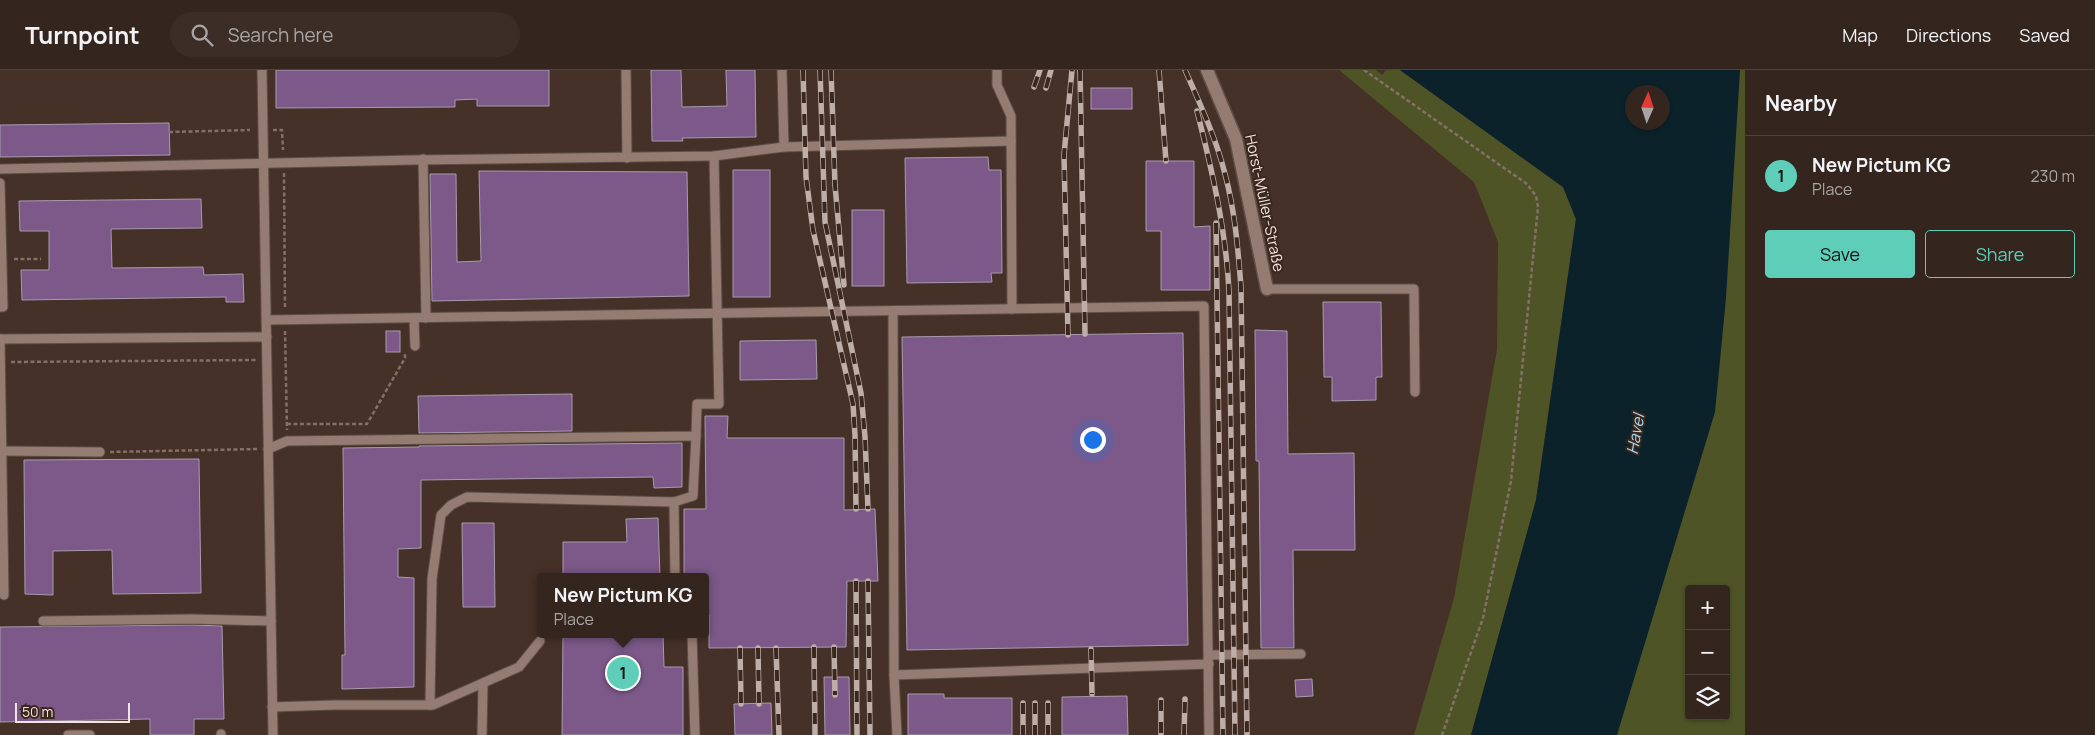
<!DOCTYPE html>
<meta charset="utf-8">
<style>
body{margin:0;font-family:Manrope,sans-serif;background:#3c2d27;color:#f1f3f6}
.controls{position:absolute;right:15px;bottom:15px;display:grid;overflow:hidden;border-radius:5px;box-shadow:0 1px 4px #0004}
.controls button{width:45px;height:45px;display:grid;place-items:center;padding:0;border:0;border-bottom:1px solid #4e423c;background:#34251e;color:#f1f3f6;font:25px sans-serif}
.compass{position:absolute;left:1625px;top:15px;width:45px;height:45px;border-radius:50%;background:#34251e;box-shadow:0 1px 4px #0004;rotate:3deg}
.scale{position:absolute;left:15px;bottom:12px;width:115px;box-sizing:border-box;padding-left:5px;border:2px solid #f1e3dd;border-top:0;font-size:14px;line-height:18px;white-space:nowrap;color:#f1e3dd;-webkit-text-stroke:4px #3b271e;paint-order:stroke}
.you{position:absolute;left:1092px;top:369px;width:18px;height:18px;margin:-12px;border:4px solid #fff;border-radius:50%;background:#1a73e8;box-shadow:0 0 0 8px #1a73e833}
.badge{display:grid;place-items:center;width:32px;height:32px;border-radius:50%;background:#5eceb8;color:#111;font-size:16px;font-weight:700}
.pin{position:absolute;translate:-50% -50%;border:2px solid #fff;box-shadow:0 1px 5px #0006}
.popup{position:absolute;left:537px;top:503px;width:172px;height:65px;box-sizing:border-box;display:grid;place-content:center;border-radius:5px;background:#34251e;filter:drop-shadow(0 1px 4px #0005);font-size:16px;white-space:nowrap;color:#a9a5a4}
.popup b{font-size:19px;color:#f1f3f6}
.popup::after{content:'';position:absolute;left:50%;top:100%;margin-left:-10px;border:10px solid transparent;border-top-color:#34251e}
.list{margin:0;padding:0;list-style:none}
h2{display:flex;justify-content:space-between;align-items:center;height:65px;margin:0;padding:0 20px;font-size:21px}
h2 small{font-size:16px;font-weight:400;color:#a9a5a4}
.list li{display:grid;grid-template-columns:32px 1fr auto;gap:15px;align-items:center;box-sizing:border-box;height:80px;padding:0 20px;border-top:1px solid #4e423c}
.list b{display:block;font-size:19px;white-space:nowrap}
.list p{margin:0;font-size:16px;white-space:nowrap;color:#a9a5a4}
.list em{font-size:16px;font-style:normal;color:#a9a5a4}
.actions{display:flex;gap:10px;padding:15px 20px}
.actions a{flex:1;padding:11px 0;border:1px solid #5eceb8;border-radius:5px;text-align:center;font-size:18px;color:#5eceb8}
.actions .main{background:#5eceb8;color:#111}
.icon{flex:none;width:28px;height:28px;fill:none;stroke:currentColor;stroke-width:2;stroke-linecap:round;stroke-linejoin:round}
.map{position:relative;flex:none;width:1745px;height:665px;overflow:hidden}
header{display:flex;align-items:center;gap:30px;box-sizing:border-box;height:70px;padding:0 25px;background:#34251e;border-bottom:1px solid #4e423c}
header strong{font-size:24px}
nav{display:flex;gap:28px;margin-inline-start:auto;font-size:18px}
.search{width:350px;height:45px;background:#3c2d27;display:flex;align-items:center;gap:12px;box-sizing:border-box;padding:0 18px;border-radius:28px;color:#a9a5a4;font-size:19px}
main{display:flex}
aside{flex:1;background:#34251e}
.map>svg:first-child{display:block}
.green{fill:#4e5426;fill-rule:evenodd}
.water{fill:#0b222b;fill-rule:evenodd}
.building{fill:#7c5989;stroke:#a99baf}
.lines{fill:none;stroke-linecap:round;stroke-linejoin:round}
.lane-casing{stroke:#5e4e45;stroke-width:11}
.street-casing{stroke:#5e4e45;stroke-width:15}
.path{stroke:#837169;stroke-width:2.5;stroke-dasharray:4 2.5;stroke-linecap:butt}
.lane{stroke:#947c72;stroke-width:9}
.street{stroke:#947c72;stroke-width:12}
.rail-casing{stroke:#beaea7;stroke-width:5.5}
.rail{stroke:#3b271e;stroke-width:4;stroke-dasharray:11;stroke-linecap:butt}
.labels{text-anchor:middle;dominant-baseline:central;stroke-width:4;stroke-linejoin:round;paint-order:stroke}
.street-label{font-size:15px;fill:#f1e3dd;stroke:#3b271e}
.water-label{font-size:16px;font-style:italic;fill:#a3ddf6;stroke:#3b271e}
</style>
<header>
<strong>Turnpoint</strong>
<div class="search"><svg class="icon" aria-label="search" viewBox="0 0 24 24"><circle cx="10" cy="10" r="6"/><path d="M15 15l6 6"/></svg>Search here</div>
<nav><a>Map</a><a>Directions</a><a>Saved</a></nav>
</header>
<main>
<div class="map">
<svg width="1745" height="665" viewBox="0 0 1745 665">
<rect width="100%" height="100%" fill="#463128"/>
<!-- green -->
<g class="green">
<path d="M1339,0H1376L1382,5L1386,0H1400L1563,117L1576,149L1536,430L1471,665H1414L1454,528L1497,279L1498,172L1474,112Z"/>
<path d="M1727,0H1745V665H1605ZM1689,519H1726V646H1689Z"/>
</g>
<!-- water -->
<path class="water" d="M1400,0H1740L1726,228L1715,342L1617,665H1471L1536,430L1576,149L1563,117ZM1632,22H1662V52H1632Z"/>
<!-- building -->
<g class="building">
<path d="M276,0H549V36H477V29L455,30V37L276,38Z"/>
<path d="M651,0H681L682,37L727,36L726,0H755L756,67L682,68L683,71H652Z"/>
<rect x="1091" y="18" width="41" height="21"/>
<path d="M169,53L170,85L0,87V55Z"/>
<path d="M988,87L989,100H1001L1002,203H991L992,212L907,213L905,88Z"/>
<path d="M1146,91H1194V157L1210,156V220H1161V161H1146Z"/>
<rect x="733" y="100" width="37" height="127"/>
<path d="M479,101L687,102L689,226L432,231L430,104H456L457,192L481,191Z"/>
<path d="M201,129L202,158L111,159L112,198L203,197L204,205L243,204L244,232H226V227L22,230L21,200H49V161H20L19,131Z"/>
<rect x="852" y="140" width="32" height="76"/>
<path d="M1323,232H1381L1382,307H1376V330L1332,331V307H1324Z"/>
<path d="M1255,260L1287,261L1288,384L1354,383L1355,480H1293L1294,578H1261L1259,391H1256Z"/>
<rect x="386" y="261" width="14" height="21"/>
<path d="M1183,263L1188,575L907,580L902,267Z"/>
<path d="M816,270L817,309L740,310V271Z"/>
<path d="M572,324V361L419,363L418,326Z"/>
<path d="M705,346H728L727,368H844V440L875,439L878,511H847L846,577L709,578V545H706V507H684V439H706Z"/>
<path d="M682,373V417L654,418L653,407L421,410V478L398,479V507L414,508V617L342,619V585H345L343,378L419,377V376Z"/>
<path d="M199,389L201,523L113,524L112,480L53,481V525L25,524L24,390Z"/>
<path d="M658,448L660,507H563V472H627L626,449Z"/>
<path d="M462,453H494L495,537H463Z"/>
<path d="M191,555L222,556L224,649H194V665H150V649L0,652V557Z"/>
<path d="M563,564H663L664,597H683V665H562Z"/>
<path d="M824,607H849L850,665H825Z"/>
<path d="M1312,609L1313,626L1296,627L1295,610Z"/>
<path d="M908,624H944V628H1012V665H908Z"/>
<path d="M1127,626L1128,665H1062V627Z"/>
<path d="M771,633L772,665H735L734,634Z"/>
</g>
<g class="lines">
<defs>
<g id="lane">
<path d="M262,0L273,665"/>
<path d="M626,0L627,88"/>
<path d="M782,0L784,77"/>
<path d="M997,0V15L1011,46L1012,239"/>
<path d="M423,89L426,248"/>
<path d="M0,99L413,90L714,86L784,77L1011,71"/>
<path d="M0,113L3,237H0"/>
<path d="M1267,219H1414L1415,322"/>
<path d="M893,241L894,605"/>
<path d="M414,248L415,276"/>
<path d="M267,250L1204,236L1209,665"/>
<path d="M0,269L267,267"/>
<path d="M0,269L4,525"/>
<path d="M268,379L287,371L696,366L697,334H719L714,86"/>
<path d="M2,381L100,382"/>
<path d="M675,507L674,432L693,426L696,366"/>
<path d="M43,551L191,549L271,551"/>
<path d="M692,564L695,665"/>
<path d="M1209,585L1301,584"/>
<path d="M430,635L432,509L441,445L451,435L467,427L674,432"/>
<path d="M272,637L334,635H433L519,597L540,571"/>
<path d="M221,664V665"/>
<path d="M68,665H90"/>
<path d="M482,665L483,614"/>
<path d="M897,665L894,605L1209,594"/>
</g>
<path id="street" d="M1207,0L1236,69L1267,219"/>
</defs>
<!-- lane casing -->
<use href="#lane" class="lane-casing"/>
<!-- street casing -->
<use href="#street" class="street-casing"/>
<!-- path -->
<g class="path">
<path d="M1364,0L1527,114L1536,126L1538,137L1511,411L1483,548L1442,665"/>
<path d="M273,60H282L283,80"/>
<path d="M169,62L250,60"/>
<path d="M284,103L285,238"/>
<path d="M14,189H41"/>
<path d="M285,261L287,360"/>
<path d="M11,292L256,290"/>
<path d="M287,354H367L405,288V282"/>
<path d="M110,382L257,379"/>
</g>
<!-- lane -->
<use href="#lane" class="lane"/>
<!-- street -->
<use href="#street" class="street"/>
<defs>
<g id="rail">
<path d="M803,0L806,107L813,160L853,334L855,365L856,439"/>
<path d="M820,0L825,152L861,323L865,367L868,439"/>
<path d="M831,0L835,115L844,215"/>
<path d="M1080,0L1085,264"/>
<path d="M1159,0L1166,91"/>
<path d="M1185,0C1200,34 1216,68 1225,104C1235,141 1238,179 1241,217L1247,665"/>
<path d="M1034,17L1040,0"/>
<path d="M1046,18L1051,0"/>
<path d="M1197,41C1212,100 1226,160 1229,221L1235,665"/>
<path d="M1216,153L1223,665"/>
<path d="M1068,265L1064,85L1072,0"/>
<path d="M856,511L857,665"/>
<path d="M868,511L870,665"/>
<path d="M814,577L815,665"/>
<path d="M834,577L835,625"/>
<path d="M740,578L741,634"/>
<path d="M758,578L759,634"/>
<path d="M776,578L779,665"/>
<path d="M1091,579L1092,624"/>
<path d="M1161,630V665"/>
<path d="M1023,633V665"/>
<path d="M1035,633V665"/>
<path d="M1048,633V665"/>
<path d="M1184,665L1185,629"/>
</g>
</defs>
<!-- rail casing -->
<use href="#rail" class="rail-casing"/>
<!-- rail -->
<use href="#rail" class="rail"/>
</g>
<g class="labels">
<!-- street labels -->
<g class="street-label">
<text transform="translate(1265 133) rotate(78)">Horst-Müller-Straße</text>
</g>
<!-- water labels -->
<g class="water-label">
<text transform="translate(1635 364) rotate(-80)">Havel</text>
</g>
</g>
</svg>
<div class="controls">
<button>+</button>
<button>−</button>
<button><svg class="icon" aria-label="layers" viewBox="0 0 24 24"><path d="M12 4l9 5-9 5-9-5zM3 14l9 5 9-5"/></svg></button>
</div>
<svg class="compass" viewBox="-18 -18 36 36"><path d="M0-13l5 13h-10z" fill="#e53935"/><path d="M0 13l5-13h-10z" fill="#a9a5a4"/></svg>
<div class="scale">50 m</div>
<div class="you"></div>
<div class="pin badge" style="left:623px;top:603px">1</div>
<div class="popup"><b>New Pictum KG</b>Place</div>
</div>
<aside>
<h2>Nearby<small></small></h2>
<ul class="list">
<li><span class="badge">1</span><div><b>New Pictum KG</b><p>Place</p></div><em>230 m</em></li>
</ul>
<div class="actions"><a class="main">Save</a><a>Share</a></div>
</aside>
</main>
